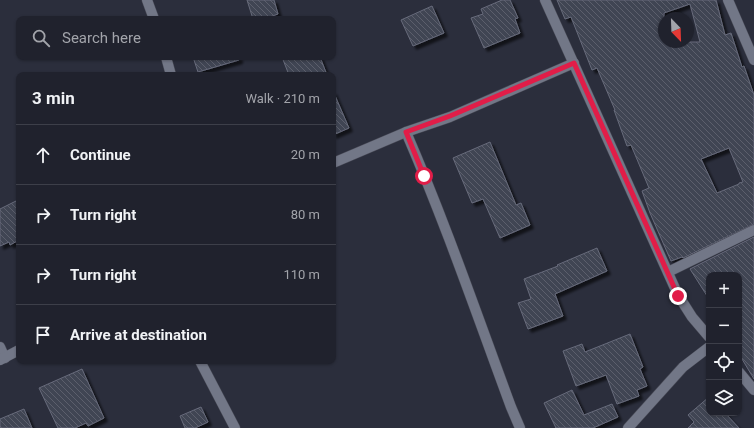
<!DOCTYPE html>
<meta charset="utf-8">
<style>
body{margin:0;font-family:Roboto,sans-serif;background:#2d2f39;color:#f1f3f6}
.controls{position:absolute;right:12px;bottom:12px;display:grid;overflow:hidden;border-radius:8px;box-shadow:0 1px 3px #0004}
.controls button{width:36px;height:36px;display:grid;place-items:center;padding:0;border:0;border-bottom:1px solid #3d3f49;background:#20222d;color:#f1f3f6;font:20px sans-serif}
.compass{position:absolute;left:658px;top:12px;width:36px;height:36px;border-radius:50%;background:#20222d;box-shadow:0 1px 3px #0004;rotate:157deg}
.stop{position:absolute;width:12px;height:12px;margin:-9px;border:3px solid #e11d48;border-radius:50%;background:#fff}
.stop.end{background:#e11d48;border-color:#fff;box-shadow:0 1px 4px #0008}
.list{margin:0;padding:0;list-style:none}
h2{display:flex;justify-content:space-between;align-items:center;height:52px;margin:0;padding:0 16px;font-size:17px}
h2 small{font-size:13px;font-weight:400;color:#a2a4aa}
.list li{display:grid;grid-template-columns:26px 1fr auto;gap:12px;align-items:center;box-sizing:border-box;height:60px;padding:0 16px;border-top:1px solid #3d3f49}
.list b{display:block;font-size:15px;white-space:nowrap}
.list em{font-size:13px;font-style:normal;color:#a2a4aa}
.icon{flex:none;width:22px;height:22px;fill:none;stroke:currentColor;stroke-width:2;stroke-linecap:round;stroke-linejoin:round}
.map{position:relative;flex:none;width:754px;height:428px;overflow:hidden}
.search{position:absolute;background:#20222d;box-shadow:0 1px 3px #0004;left:16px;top:16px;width:320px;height:44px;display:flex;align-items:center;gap:10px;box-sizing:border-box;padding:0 14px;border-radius:8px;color:#a2a4aa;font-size:15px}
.panel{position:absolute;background:#20222d;box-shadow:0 1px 3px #0004;left:16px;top:72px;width:320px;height:292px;border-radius:8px}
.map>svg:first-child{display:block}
.building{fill:url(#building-back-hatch);stroke:#676b7b;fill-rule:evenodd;filter:url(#shadow)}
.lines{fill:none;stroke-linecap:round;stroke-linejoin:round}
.minor-casing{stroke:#484a56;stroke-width:11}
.minor{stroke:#727787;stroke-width:10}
.route{stroke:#e11d48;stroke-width:5}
</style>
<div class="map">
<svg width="754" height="428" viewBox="0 0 754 428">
<defs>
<pattern id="building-back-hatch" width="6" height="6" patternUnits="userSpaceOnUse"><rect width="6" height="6" fill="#404453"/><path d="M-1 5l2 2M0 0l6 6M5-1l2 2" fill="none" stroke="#5b5f6c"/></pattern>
<filter id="shadow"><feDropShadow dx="3.5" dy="3.5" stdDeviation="1" flood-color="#0009"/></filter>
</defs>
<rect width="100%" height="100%" fill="#2b2e3c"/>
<!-- building -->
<g class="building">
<path d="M247,0H274L278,14L264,19H253Z"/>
<path d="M502,0H510L518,18L515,19L520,33L484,48L471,18L483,14L481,9Z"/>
<path d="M557,0H716L725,35L731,33L742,67L744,66L754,95V224L683,258L682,257L671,261L650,213L642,191L649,188L631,145L627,146L614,110H615L597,68L592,70L571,17L565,19ZM690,4L700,42H664V13ZM729,148L743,182L739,183V184L717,193L701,159Z"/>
<path d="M432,6L444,33L413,46L401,20Z"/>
<path d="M193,57H239V60L198,72Z"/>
<path d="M282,57H320L327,75H289Z"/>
<path d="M333,91L349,128L333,135Z"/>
<path d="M490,142L516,205L521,203L530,225L500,238L483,199L472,203L453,158Z"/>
<path d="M16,201L19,208V240L10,245L9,242L0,246V209Z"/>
<path d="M754,237V379L739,354V275H709V299L690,269Z"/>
<path d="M597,248L607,271L555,294L563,316L528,329L518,303L531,299L524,279L558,266L557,265Z"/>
<path d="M630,334L643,367L640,369L647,386L637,390L639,396L617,404L606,375L576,386L563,351L582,344L585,352Z"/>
<path d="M82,369L104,418L88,426L86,423L75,428H58L39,388Z"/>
<path d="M572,390L584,415L612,404L618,417L593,428H555H556L544,403Z"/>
<path d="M709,397V413H725L739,428H688L694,422L688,415Z"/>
<path d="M201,407L208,422L195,428H185L180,416Z"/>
<path d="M24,409L32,428H0V419Z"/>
</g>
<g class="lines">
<defs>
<g id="minor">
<path d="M147,0L154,19"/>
<path d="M545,0L678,295L692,317L709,337"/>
<path d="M728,0L754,60"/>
<path d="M166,57L171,75"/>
<path d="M406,132C445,222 477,315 511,407L520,428"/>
<path d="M333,163L406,132L450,117L574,63"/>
<path d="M668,272L754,230"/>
<path d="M0,347L5,358"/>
<path d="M0,360L19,350"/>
<path d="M200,361L235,428"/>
<path d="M739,372L754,390"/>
<path d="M628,428L683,367L709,347"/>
</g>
</defs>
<!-- minor casing -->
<use href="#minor" class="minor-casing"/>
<!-- minor -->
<use href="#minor" class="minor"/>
</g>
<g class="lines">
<!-- route -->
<path class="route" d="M424,176L406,132L450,116L574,63L678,296"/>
</g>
</svg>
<div class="controls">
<button>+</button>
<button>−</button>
<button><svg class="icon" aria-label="locate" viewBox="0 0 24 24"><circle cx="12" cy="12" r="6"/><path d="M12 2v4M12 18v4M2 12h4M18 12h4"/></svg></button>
<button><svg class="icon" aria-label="layers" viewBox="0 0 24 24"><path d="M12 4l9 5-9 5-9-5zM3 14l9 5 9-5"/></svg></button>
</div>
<svg class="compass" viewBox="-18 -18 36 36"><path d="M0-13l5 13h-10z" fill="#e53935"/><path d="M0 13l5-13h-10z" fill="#a2a4aa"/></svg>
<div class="stop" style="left:424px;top:176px"></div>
<div class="stop end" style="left:678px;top:296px"></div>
<div class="search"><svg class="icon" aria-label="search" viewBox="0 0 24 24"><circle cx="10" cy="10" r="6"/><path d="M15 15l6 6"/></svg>Search here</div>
<section class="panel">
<h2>3 min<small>Walk · 210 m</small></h2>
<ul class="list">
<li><svg class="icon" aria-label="ahead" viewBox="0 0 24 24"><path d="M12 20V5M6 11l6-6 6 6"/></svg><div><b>Continue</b></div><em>20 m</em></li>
<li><svg class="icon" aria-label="right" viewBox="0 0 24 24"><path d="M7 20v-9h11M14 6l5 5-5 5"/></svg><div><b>Turn right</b></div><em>80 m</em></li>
<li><svg class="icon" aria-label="right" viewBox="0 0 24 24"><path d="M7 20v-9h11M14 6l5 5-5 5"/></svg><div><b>Turn right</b></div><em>110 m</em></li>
<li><svg class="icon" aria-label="arrive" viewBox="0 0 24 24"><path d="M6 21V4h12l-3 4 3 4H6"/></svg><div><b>Arrive at destination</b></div></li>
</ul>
</section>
</div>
